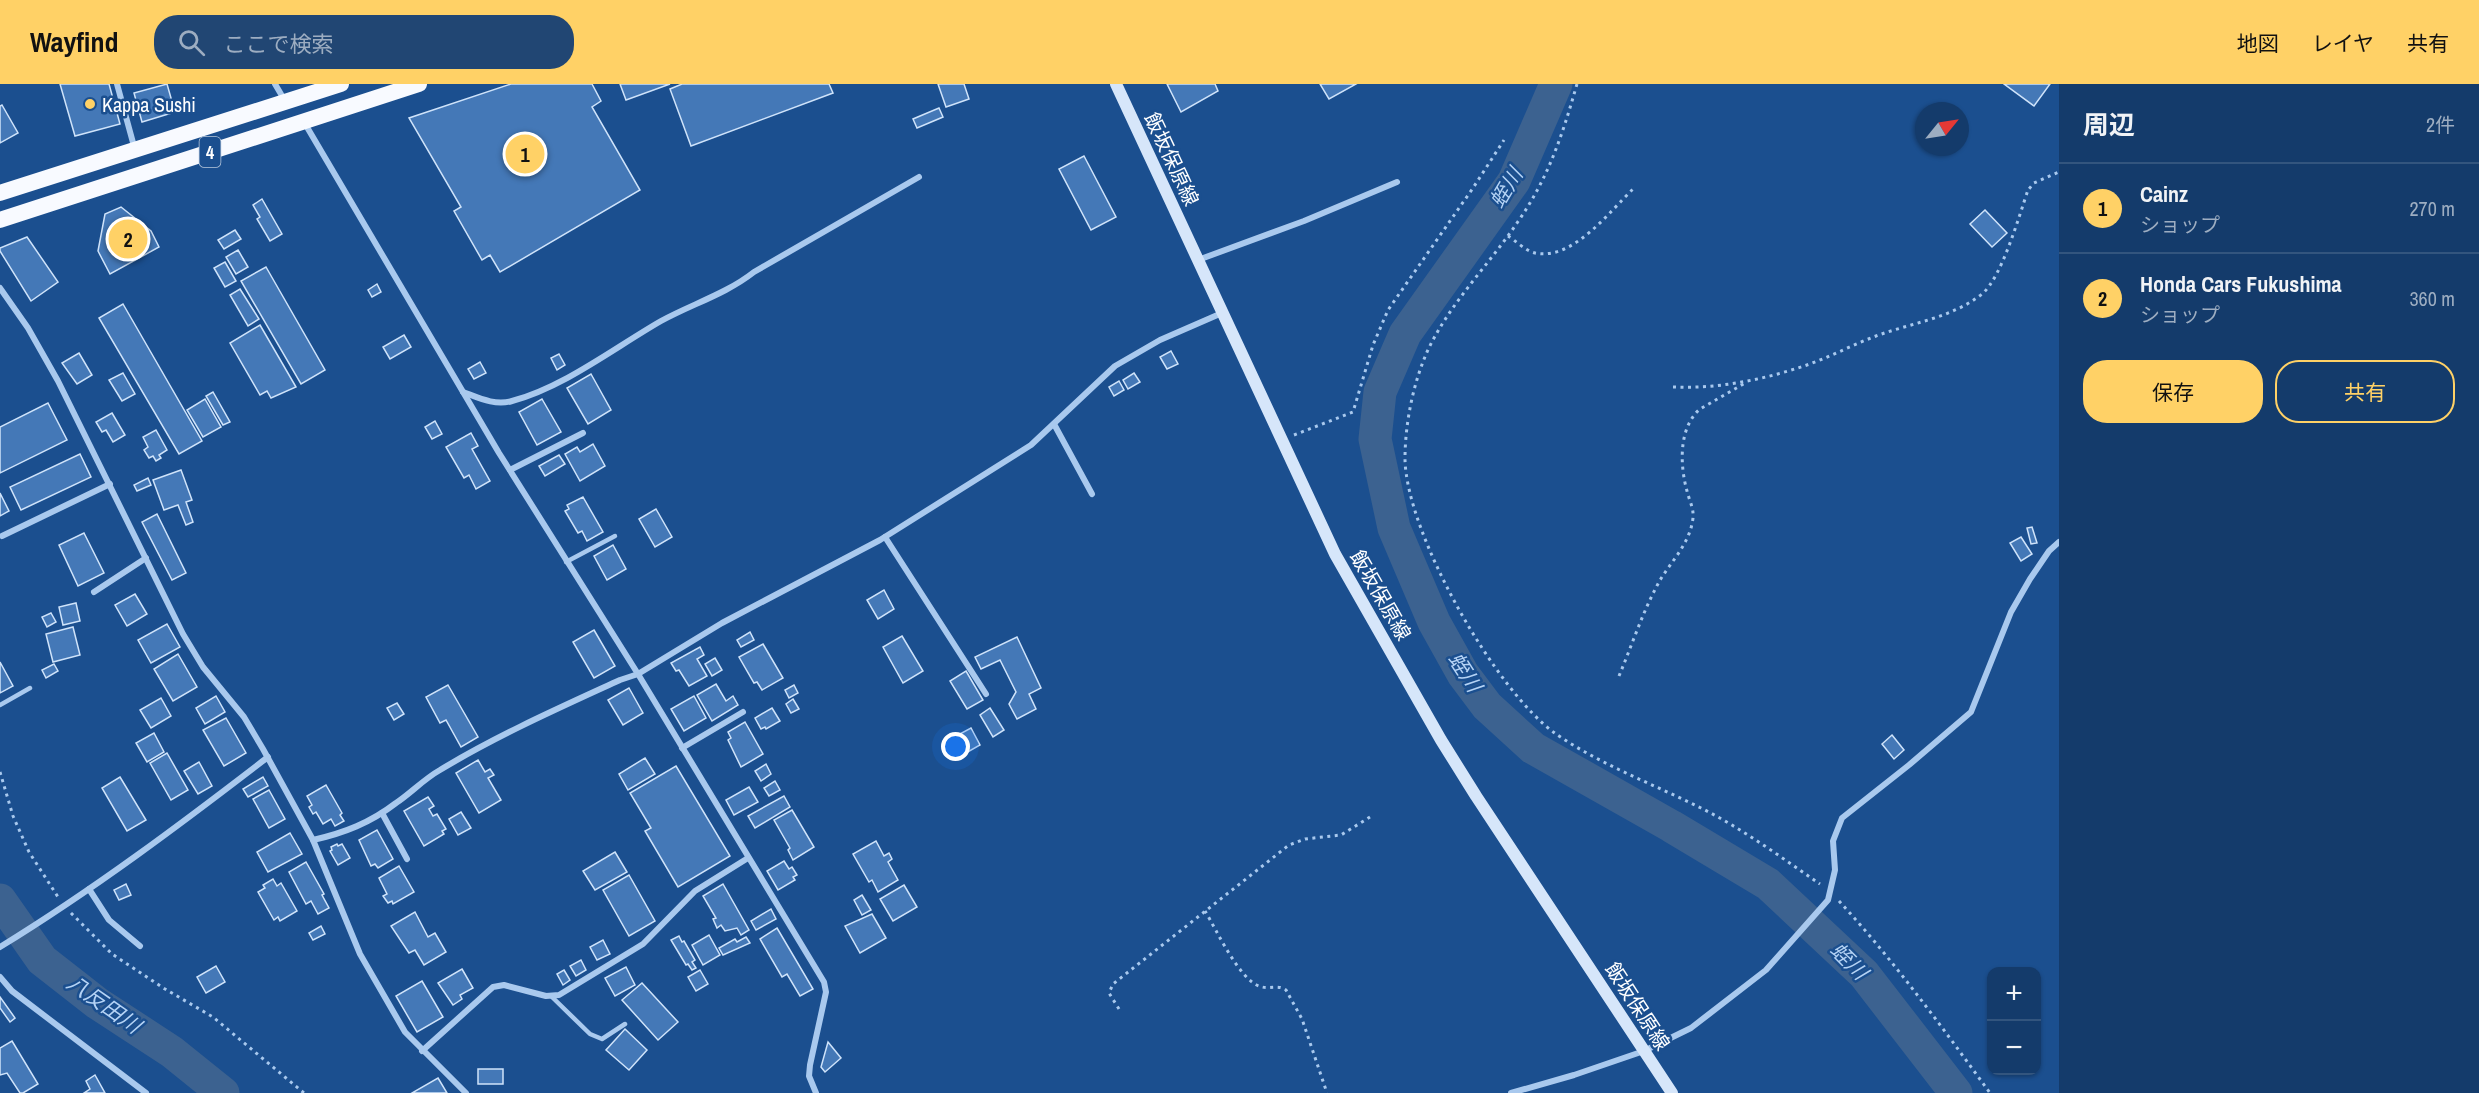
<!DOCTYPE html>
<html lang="ja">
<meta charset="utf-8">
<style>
body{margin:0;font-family:"Archivo Narrow","Noto Sans JP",sans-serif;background:#214673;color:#f1f3f6}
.controls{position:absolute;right:18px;bottom:18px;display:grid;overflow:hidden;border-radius:12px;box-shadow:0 2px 4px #0004}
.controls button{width:54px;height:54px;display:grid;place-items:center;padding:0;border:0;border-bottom:2px solid #33557e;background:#143b6b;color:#f1f3f6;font:30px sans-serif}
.compass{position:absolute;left:1915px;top:18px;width:54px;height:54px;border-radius:50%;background:#143b6b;box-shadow:0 2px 4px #0004;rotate:60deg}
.you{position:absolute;left:956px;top:663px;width:21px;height:21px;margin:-15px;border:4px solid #fff;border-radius:50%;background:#1a73e8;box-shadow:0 0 0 9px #1a73e833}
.badge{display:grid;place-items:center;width:39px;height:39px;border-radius:50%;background:#ffd166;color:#111;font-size:20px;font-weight:700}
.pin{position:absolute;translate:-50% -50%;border:3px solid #fff;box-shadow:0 2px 6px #0006}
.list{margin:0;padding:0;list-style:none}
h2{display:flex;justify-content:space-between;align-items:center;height:78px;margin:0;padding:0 24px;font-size:26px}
h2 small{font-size:20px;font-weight:400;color:#9dadc1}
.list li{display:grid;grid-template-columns:39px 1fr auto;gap:18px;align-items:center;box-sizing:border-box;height:90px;padding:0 24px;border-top:2px solid #33557e}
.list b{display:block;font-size:22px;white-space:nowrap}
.list p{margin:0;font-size:20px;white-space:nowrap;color:#9dadc1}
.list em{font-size:20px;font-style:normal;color:#9dadc1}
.actions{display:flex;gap:12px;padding:18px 24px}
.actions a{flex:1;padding:14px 0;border:2px solid #ffd166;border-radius:24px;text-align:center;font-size:21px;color:#ffd166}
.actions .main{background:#ffd166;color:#111}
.icon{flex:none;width:33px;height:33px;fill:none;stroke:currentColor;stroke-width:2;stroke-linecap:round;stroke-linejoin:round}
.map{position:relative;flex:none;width:2059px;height:1009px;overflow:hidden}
header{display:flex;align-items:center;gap:36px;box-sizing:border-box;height:84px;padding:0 30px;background:#ffd166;color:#111}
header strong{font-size:28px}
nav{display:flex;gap:33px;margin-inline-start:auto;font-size:21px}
.search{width:420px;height:54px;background:#214673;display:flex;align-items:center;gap:15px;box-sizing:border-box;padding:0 21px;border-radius:24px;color:#9dadc1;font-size:22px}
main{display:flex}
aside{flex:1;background:#143b6b}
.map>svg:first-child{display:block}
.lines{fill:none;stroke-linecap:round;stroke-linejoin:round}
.river{stroke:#3c6290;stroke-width:33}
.building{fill:#4478b7;stroke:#cfe3fa;stroke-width:1.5}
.path{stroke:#a9c9ee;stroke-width:3;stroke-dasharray:3 4.5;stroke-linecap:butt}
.service{stroke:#a9c9ee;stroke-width:4.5}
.minor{stroke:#a9c9ee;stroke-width:6}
.secondary{stroke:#d6e6fa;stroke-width:12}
.trunk{stroke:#f8faff;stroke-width:16}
.poi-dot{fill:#ffd166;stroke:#1b4f8f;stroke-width:2}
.labels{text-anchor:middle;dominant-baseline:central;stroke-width:5;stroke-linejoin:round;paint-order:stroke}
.shield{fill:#1b4f8f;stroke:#bbcadd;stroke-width:1.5}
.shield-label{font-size:18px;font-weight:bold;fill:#fff}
.poi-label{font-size:20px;fill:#fff;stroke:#1b4f8f;text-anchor:start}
.street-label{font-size:20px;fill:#fff;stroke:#1b4f8f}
.water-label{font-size:21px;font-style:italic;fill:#b5d3f5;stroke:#1b4f8f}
</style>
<header>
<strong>Wayfind</strong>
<div class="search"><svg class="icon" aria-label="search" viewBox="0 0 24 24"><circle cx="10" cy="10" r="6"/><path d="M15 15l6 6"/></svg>ここで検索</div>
<nav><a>地図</a><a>レイヤ</a><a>共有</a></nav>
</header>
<main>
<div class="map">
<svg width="2059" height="1009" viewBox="0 0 2059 1009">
<rect width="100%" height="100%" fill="#1b4f8f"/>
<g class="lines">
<!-- river -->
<g class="river">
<path d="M1556,0L1514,97L1405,250L1380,308L1375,355L1394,444L1434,538L1463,590L1487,622L1533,664L1671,742L1768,800L1864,890L1956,1009"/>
<path d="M0,816L42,876L97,919L172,968L223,1009"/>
</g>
</g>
<!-- building -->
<g class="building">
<path d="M60,0H109L120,40L75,52Z"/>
<path d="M167,0L175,28L142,38L134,9Z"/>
<path d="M511,0H592L601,17L592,23L640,106L500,188L490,171L482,176L454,127L461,123L409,34Z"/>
<path d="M620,0H670L626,16Z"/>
<path d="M682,0H829L833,9L691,62L670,5Z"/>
<path d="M938,0H964L969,15L946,23Z"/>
<path d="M1167,0H1215L1218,7L1181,28Z"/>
<path d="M1320,0H1356L1329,15Z"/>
<path d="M2004,0H2050L2034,22Z"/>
<path d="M2,21L18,49L0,59V22Z"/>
<path d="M939,24L943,33L917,44L913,35Z"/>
<path d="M1084,72L1116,133L1091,146L1059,85Z"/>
<path d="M262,115L282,150L270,157L257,135L260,133L253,121Z"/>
<path d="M121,123L151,147L159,163L110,190L98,167L105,130Z"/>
<path d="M1985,126L2007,149L1992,163L1970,140Z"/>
<path d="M235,146L241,155L224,165L218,156Z"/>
<path d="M27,153L58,198L31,217L0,167V164Z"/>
<path d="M238,166L248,183L236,190L226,173Z"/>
<path d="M225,178L236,197L225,203L214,184Z"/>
<path d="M266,183L325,286L301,300L241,197Z"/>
<path d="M377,200L381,208L372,213L368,206Z"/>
<path d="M240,205L259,235L248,242L230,211Z"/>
<path d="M123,220L202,357L179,370L99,234Z"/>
<path d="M260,241L296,303L271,314L267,307L260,311L230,259Z"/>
<path d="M404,251L411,263L390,275L383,263Z"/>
<path d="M1171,267L1178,280L1167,285L1160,273Z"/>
<path d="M79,269L92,291L77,300L62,279Z"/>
<path d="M559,270L565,281L557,286L551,274Z"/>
<path d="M480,278L486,289L474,295L468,285Z"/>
<path d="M123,289L135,310L122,317L109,296Z"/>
<path d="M1134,289L1140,298L1128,305L1123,296Z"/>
<path d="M591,290L611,326L588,340L567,304Z"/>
<path d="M1119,297L1124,306L1114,312L1109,303Z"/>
<path d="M213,308L230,338L223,341L206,312Z"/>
<path d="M205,315L221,343L203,353L187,326Z"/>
<path d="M542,315L561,348L537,361L519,328Z"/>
<path d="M48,319L67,356L0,389V343Z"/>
<path d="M112,329L125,351L113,358L106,346L102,348L96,338Z"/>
<path d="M435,337L442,350L432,355L425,343Z"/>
<path d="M156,346L167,366L159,371L161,374L156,377L153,372L149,374L144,366L148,363L143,353Z"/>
<path d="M471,349L478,362L472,365L490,397L476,405L469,391L464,394L446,363Z"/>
<path d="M593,360L605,382L580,397L565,370L577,363L580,368Z"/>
<path d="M80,370L91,393L21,426L10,403Z"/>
<path d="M559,371L565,380L545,392L539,382Z"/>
<path d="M181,386L192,416L186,418L193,438L186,441L178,421L164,426L153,396Z"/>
<path d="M148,394L151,401L137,407L134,401Z"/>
<path d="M0,409L9,427L0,432Z"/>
<path d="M583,413L603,448L587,457L582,447L578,449L565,427L569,425L567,421Z"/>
<path d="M656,425L672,453L655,463L639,435Z"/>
<path d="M157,430L186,489L172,496L142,438Z"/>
<path d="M2032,443L2037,459L2031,460L2027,444Z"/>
<path d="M84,449L104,489L78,502L59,461Z"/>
<path d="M2021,453L2032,470L2021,477L2010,459Z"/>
<path d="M613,461L626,485L607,496L594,472Z"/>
<path d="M884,506L894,525L878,535L867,516Z"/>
<path d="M135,510L147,530L127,542L115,521Z"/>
<path d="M76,519L80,537L63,541L59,523Z"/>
<path d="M51,529L56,538L47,543L42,533Z"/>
<path d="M167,540L180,563L151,579L138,556Z"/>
<path d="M73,543L80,571L53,578L46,550Z"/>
<path d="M594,546L615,582L594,594L573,558Z"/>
<path d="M750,548L754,556L741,563L737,556Z"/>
<path d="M902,552L923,587L903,599L883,563Z"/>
<path d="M1017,553L1041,604L1029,610L1036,625L1017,635L1009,620L1016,608L1000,576L981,585L975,573Z"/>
<path d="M763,560L783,594L762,606L757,598L754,599L739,573Z"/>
<path d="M700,563L704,571L697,575L707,592L689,602L679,586L676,587L671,579Z"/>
<path d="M178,570L197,603L173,617L154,585Z"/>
<path d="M715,574L722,586L712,592L705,580Z"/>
<path d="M0,578L13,602L0,609Z"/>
<path d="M54,580L58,587L46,594L42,586Z"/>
<path d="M966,587L983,616L967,625L950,597Z"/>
<path d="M716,600L726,617L733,612L738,621L712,637L697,611Z"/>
<path d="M448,601L478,653L461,663L446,636L440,639L426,613Z"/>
<path d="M794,601L798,609L789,614L785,606Z"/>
<path d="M629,604L643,629L623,641L608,616Z"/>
<path d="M216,612L225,628L205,640L196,624Z"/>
<path d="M694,612L706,634L684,647L671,625Z"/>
<path d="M161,614L171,632L151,644L140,626Z"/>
<path d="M793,615L799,625L791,629L786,620Z"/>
<path d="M397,619L404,630L394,636L387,624Z"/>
<path d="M772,624L780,637L766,645L765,643L761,645L755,634Z"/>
<path d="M990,624L1004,646L993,653L980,631Z"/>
<path d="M226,634L246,669L224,682L203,646Z"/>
<path d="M745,638L763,670L741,683L728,656L731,654L728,648Z"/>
<path d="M971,644L980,661L966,669L956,652Z"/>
<path d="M154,649L164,668L147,678L136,659Z"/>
<path d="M1892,651L1904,666L1894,675L1882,660Z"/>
<path d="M167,669L188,706L171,716L150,679Z"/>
<path d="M645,674L655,690L628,706L619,690Z"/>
<path d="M478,676L485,688L490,685L494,691L488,694L501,716L479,729L456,689Z"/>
<path d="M199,678L212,702L198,710L184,687Z"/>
<path d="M766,680L771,690L761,697L755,687Z"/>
<path d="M676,682L730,772L678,803L645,747L651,744L630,709Z"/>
<path d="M120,693L146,736L127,747L102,704Z"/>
<path d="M263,693L268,702L248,713L243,705Z"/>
<path d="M775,697L780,706L769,712L764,704Z"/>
<path d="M326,701L342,729L340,731L344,737L335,742L331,735L323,740L316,728L313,730L309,723L312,721L307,712Z"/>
<path d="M749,703L758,718L734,731L726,716Z"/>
<path d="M269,706L285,735L269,744L253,715Z"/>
<path d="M784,712L790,723L755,744L748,732Z"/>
<path d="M428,713L434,722L429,725L433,732L437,730L446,745L442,747L444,750L424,762L404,727Z"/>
<path d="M792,726L814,763L793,776L788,766L790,764L774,736Z"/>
<path d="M461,728L471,744L458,751L449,735Z"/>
<path d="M377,746L393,775L378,784L375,780L371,782L359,756Z"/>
<path d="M290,749L302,770L268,788L257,768Z"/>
<path d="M876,757L884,772L889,769L892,775L888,778L898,796L878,808L872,796L869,798L853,770Z"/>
<path d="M337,760L338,762L342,760L350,774L338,781L330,767L332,766L331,763Z"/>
<path d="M615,768L627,788L595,806L583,787Z"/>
<path d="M784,777L789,785L792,783L797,791L793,793L795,796L778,806L767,787Z"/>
<path d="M306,778L324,810L322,811L329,824L318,830L311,817L306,820L289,788Z"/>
<path d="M399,782L414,808L393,820L392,817L388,819L383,812L387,810L379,794Z"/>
<path d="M629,791L655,837L629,852L603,806Z"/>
<path d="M273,795L277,802L281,799L297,827L280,837L278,833L274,836L258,808L265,804L263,801Z"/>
<path d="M126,800L131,811L119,816L114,806Z"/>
<path d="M723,800L749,846L741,851L737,844L725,847L721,841L717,844L713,835L716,834L703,812Z"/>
<path d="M904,801L917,823L893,837L880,815Z"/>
<path d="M862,811L871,826L862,831L854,816Z"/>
<path d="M771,825L776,835L756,846L751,837Z"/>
<path d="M415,828L428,853L435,849L446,868L424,881L415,866L409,869L391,842Z"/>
<path d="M872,830L886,854L860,869L845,842Z"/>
<path d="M321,842L325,850L313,856L309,849Z"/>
<path d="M777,844L813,905L800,912L787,890L782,893L760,855Z"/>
<path d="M709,851L720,871L703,881L692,861Z"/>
<path d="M679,852L682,858L684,857L695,876L692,878L696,884L692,886L688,880L686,881L671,856Z"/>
<path d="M746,853L750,859L723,871L719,864L735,855L737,858Z"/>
<path d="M603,856L610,870L597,876L590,863Z"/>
<path d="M581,876L586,886L576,892L570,882Z"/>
<path d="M216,882L225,898L206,909L197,893Z"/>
<path d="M626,883L635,901L615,912L605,894Z"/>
<path d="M462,885L473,904L460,911L462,915L453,921L438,899Z"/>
<path d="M564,886L570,896L563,901L557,890Z"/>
<path d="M700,886L708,900L696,907L688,893Z"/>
<path d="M422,897L443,933L417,948L396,912Z"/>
<path d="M642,899L678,938L658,956L622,916Z"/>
<path d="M0,913L15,934L10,938L0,924Z"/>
<path d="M625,945L647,966L629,986L606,966Z"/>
<path d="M12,957L38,1000L23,1009H20L7,989L0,991V964Z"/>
<path d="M828,958L841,974L825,988L821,983Z"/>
<rect x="478" y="985" width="25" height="15"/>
<path d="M95,991L105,1009H84L90,1005L86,997Z"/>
<path d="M438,994L447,1009H412Z"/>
</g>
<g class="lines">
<!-- path -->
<g class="path">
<path d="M1577,0C1562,52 1549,93 1517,139C1488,182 1449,220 1427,268C1413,300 1405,340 1405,375C1406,449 1496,608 1556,650C1601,681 1653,700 1701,724C1743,745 1782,774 1820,800"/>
<path d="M1508,152C1516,157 1526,167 1535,169C1573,177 1610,127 1633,105"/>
<path d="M1673,303C1717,305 1762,296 1804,282C1828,274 1852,261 1876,252C1911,239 1952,234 1982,210C2002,193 2019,132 2028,106L2034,99L2059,88"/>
<path d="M1294,351L1353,328L1373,261L1388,226L1473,104L1504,56"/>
<path d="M1619,592C1632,561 1643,527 1659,498C1671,477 1690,460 1693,434C1694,424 1689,416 1687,407C1680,382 1678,344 1700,325L1747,298"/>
<path d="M0,688L13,732L29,768L58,813"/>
<path d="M1839,817C1894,877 1942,943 1990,1009"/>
<path d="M1205,827C1216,845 1239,895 1259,902C1268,906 1278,900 1286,906L1302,935L1327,1009"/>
<path d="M71,829L112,870L165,905L213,933L304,1009"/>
<path d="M1119,925L1109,909L1113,900L1289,761L1305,755L1341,751L1370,733"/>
</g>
<!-- service -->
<g class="service">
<path d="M566,478L615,452"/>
<path d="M0,621L30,604"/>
<path d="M551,912L590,950L602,955L625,940"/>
</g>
<!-- minor -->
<g class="minor">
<path d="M117,0L135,66"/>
<path d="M275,0L285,17"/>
<path d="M304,38L499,369L638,590L824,898L826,908L810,981L809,992L816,1009"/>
<path d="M1198,176L1304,137L1397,98"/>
<path d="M0,204L28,244L58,297L183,550L203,583L244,633L263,665L313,756L360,870L405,948L466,1009"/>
<path d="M463,308C479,314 495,322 512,317C564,303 614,264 661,237C692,220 726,210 754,188L919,93"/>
<path d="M1054,340L1092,410"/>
<path d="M510,386L583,349"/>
<path d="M2,452L110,400"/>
<path d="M885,453L986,610"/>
<path d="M94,508L146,474"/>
<path d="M682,664L743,628"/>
<path d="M382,729L407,775"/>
<path d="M313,756C344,749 370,739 396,719C411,709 424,695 440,686C498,651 559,624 620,596L638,590L722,539L880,456L1031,361L1115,282L1160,256L1222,229"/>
<path d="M89,805L109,836L140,862"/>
<path d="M0,863C93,806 181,740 268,673"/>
<path d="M0,893L12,907L146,1009"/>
<path d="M422,967L493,903L504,901L546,912L559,911L643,860L695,807L748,774"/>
<path d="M1511,1009L1574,991L1644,967L1691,944L1766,886L1828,816L1835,786L1833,757L1842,734L1909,681L1971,628L2011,528L2030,495L2049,467L2059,458"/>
</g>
<!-- secondary -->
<path class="secondary" d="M1116,0L1335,470L1441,656L1476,712L1672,1009"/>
<!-- trunk -->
<g class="trunk">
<path d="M0,109L341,0"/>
<path d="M0,136L419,0"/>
</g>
</g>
<!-- markers -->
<circle class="poi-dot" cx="90" cy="20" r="6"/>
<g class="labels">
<!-- shield labels -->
<rect class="shield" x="199.5" y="53" width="21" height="30" rx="4.5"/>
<g class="shield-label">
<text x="210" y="68">4</text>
</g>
<!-- poi labels -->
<g class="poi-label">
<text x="102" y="20">Kappa Sushi</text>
</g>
<!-- street labels -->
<g class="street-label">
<text transform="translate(1172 75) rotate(65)">飯坂保原線</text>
<text transform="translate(1381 511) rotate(60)">飯坂保原線</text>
<text transform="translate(1638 922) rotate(57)">飯坂保原線</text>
</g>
<!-- water labels -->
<g class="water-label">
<text transform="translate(1506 104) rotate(-59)">蛭川</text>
<text transform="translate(1465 588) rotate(57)">蛭川</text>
<text transform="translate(1849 877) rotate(45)">蛭川</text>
<text transform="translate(104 920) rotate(35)">八反田川</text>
</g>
</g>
</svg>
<div class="controls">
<button>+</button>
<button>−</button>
</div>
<svg class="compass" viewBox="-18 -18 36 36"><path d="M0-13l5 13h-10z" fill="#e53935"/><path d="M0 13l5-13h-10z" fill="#9dadc1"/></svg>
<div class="you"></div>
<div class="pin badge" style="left:525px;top:70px">1</div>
<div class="pin badge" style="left:128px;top:155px">2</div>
</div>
<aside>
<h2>周辺<small>2件</small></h2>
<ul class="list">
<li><span class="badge">1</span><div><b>Cainz</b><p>ショップ</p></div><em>270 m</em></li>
<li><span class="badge">2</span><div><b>Honda Cars Fukushima</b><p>ショップ</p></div><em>360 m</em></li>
</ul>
<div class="actions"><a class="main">保存</a><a>共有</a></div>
</aside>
</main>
